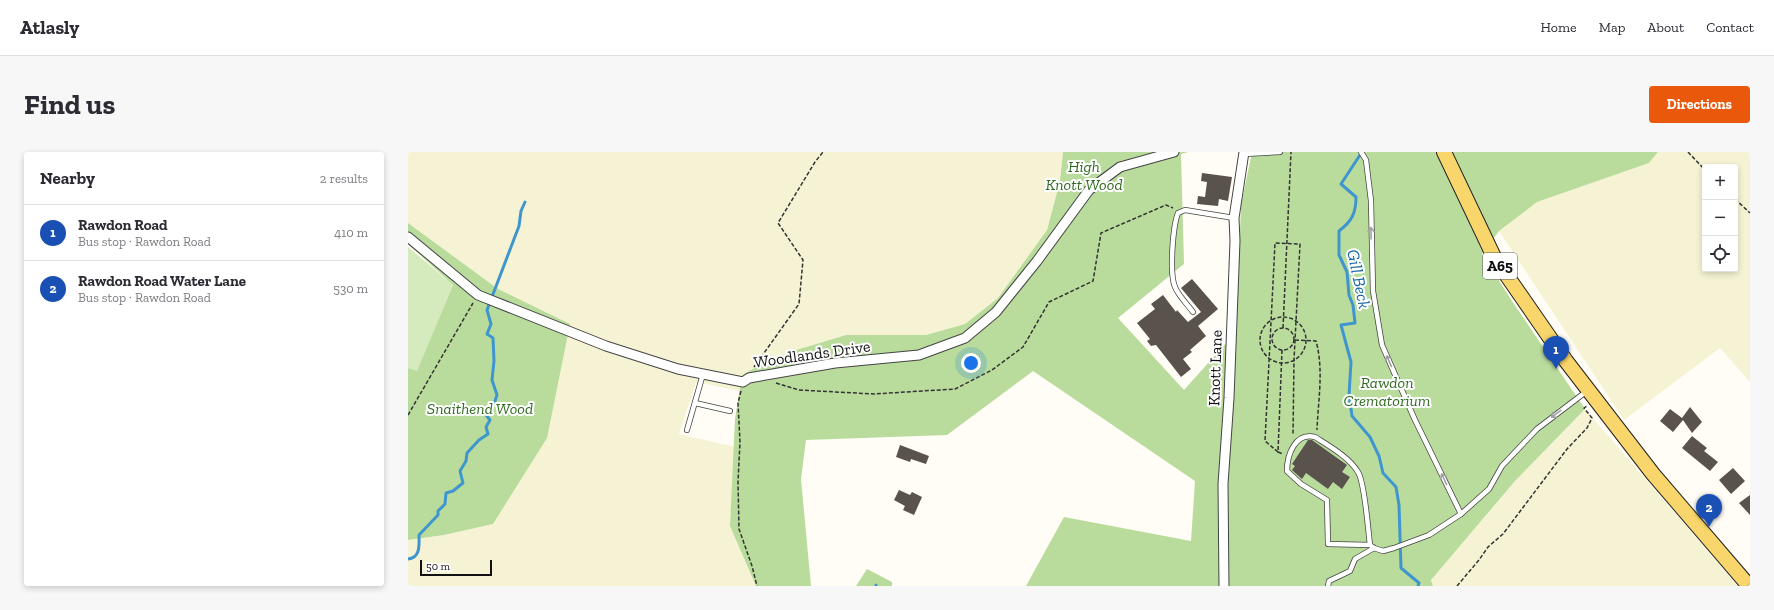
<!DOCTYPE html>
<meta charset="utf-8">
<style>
body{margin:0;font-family:"Zilla Slab",serif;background:#f7f7f7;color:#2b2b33}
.controls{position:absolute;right:12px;top:12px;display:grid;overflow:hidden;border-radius:4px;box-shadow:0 2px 6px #0003}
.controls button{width:36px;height:36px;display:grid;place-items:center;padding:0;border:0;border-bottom:1px solid #e1e1e2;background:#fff;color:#2b2b33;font:20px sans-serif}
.scale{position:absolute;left:12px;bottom:10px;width:72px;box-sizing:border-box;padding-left:4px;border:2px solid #111;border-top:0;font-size:11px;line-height:14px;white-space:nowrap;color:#111;-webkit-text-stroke:3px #fff;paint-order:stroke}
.you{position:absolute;left:563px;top:211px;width:14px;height:14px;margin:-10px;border:3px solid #fff;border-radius:50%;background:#1a73e8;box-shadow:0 0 0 6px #1a73e833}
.badge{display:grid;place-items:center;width:26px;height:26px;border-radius:50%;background:#ea580c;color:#fff;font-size:13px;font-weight:700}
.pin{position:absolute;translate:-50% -33px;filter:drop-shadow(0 1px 2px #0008)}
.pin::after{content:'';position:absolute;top:21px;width:14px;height:12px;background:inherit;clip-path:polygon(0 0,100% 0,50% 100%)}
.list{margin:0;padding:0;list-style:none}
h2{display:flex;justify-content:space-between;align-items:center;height:52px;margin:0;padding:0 16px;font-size:17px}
h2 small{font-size:13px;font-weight:400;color:#7c7c81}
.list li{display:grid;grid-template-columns:26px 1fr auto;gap:12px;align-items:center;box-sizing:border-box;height:56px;padding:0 16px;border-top:1px solid #e1e1e2}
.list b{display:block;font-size:15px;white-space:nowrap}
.list p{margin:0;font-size:13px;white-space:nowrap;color:#7c7c81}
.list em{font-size:13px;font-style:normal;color:#7c7c81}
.icon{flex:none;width:22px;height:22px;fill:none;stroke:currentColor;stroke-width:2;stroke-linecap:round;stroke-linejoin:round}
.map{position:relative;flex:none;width:1342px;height:434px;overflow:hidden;border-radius:4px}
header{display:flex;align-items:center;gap:24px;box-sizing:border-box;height:56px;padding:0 20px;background:#fff;border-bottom:1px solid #e1e1e2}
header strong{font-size:19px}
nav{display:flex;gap:22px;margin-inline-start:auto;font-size:14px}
.intro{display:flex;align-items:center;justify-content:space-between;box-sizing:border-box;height:96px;padding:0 24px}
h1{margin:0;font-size:28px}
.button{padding:10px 18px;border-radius:4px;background:#ea580c;color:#fff;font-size:14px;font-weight:700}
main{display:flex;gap:24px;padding:0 24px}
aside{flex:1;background:#fff;border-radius:4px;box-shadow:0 2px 6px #0003}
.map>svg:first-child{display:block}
.farmland{fill:#f6f3d4;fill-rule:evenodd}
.green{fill:#d5ebbd}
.forest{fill:#b9dc9c}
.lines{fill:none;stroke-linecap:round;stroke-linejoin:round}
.stream{stroke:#3f96cf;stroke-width:3}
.building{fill:#5a524d}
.lane-casing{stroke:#444;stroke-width:6}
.street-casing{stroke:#444;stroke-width:11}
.primary-casing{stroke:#222;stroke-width:16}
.path{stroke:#333;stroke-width:1.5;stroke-dasharray:4 2;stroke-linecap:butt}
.lane{stroke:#fff;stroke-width:4.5}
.street{stroke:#fff;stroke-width:9}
.primary{stroke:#f9d66b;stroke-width:14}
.oneway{stroke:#a0a0a0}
.labels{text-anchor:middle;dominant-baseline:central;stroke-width:4;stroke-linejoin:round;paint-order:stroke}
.shield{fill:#fff;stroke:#585858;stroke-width:1}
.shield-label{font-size:15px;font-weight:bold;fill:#111}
.park-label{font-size:16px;font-style:italic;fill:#2f6b1f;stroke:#fff}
.street-label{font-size:16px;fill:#111;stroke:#fff}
.water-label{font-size:17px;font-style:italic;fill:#1768a6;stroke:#fff}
</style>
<header>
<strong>Atlasly</strong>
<nav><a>Home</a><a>Map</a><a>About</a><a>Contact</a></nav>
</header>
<div class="intro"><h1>Find us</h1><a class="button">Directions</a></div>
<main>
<aside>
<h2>Nearby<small>2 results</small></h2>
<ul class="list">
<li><span class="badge" style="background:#1a4fb4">1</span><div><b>Rawdon Road</b><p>Bus stop · Rawdon Road</p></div><em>410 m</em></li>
<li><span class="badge" style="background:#1a4fb4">2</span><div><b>Rawdon Road Water Lane</b><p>Bus stop · Rawdon Road</p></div><em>530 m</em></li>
</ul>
</aside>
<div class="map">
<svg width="1342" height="434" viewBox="0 0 1342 434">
<rect width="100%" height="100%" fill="#fffdf5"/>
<!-- farmland -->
<g class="farmland">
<path d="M0,0H655L652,29L639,78L590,146L557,172L518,183H438L388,198L356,211L334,223L331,239L288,230L271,282L327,295L322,374L348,434H0V388L36,383L85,372L162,172L90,137L0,71Z"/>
<path d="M1250,0H1342V230L1312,196L1216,268L1091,79L1129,50L1241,11ZM1297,15H1327V117H1297Z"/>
<path d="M1177,257L1330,434H1025L1023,428L1107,329Z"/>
</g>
<!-- green -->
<path class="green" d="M0,95L45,133L9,220L0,216Z"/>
<!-- forest -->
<g class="forest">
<path d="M655,0H780L773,2L776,112L710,166L776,238L828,180L833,53L844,0H1250L1241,11L1129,50L1091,79L1074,102L1104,149L1177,257L1107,329L1023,428L1025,434H618L656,365L783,389L787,329L625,219L539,283L398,288L393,327L403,434H348L322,374L327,267L334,223L356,211L388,198L438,183H518L557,172L590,146L639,78L652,29Z"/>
<path d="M0,71L90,137L162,172L139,286L85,372L36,383L0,388V216L9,219L45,133L0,92Z"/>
<path d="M459,417L484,430V434H448Z"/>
</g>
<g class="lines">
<!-- stream -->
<g class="stream">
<path d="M954,0L933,32L948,45C948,61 944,69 931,79V103L939,120L941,143L945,153L947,171L933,173L943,210L941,243L944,264L962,285L971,304L975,321L988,335L991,353L993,416L1011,431L1010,434"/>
<path d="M0,407C13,406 11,392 11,383L30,363V359L37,352L38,341L45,339L55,331L52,319L58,309L59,301L71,288L80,282L78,275L82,268L78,263L81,255L86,252L89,243L84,228L86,209L85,186L79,182L83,172L79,158L111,74L113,59L117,50"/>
<path d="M468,433V434"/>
</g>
</g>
<!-- building -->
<g class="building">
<path d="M794,21L824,25L820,49L811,47L810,54L789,52L790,44L797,45L799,30L793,29Z"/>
<path d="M784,127L810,157L790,174L798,184L782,198L784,200L775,207L783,217L773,225L748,193L743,194L739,189L742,187L729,171L747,157L743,152L755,143L768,160L769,158L780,170L793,160L773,136Z"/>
<path d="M1282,255L1294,270L1284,281L1275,268L1265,280L1252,269L1262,257L1274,266Z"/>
<path d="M1284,284L1299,296L1296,299L1310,310L1302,319L1274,296Z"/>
<path d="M900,288H904L939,313L934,320L942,325L934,337L925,330L920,337L898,321L894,327L884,318L887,314L884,312Z"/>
<path d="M492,293L521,304L518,312L503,307L502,310L488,305Z"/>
<path d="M1325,316L1337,329L1323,342L1311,328Z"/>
<path d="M491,338L502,343L504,340L514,345L506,363L495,358L497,354L486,348Z"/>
<path d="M1342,343V363L1331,351Z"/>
</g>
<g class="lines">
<defs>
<g id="lane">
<path d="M953,0L958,8L963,49L965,139L974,193L1007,268L1053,362"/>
<path d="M836,2L872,0"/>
<path d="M785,160C779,152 770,143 767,135C761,121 765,74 770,61L777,58L826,66"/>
<path d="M287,251L322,259"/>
<path d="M279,278L295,222"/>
<path d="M962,393C960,378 957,331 950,320C941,305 921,294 907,285C887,280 879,303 879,319L893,332L919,348L920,392L962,393L966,396L975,399L986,396L1021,383L1053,362L1081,337L1094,314L1129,277L1179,239"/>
<path d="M920,434L921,429L942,419L947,407L966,396"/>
</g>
<g id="street">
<path d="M0,85L70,143L198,194L270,217L335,230L341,226L427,211L511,203L557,186L588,160L629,109L681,38L712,15L766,0"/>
<path d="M816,434L815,332L821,246L827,89L826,66L836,0"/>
</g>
<path id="primary" d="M1036,0L1086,105L1158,209L1245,322L1341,434"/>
</defs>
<!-- lane casing -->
<use href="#lane" class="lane-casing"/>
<!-- street casing -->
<use href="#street" class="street-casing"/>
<!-- primary casing -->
<use href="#primary" class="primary-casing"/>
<!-- path -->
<g class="path">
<path d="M1280,0L1297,18"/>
<path d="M1327,47L1342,61"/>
<circle cx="875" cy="188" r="23"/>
<circle cx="875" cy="187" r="11"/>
<path d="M875,176L883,0"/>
<path d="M887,188L908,189C916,218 910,249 909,278"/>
<path d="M874,198L870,300L875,302"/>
<path d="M346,215L391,152L395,108L370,71L407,10L415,0"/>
<path d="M368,231L391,238L466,242L547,237L584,218L615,195L641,150L685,129L693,81L758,53L765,56"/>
<path d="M333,239L330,251L332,290L330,330L331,377L344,414L349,434"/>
<path d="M0,263L65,151"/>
<path d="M870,300L857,289L867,91L892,92L886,208L885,283"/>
<path d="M1049,434L1071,408L1080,395L1095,382L1159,297L1179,276L1184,266L1176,256L1179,254"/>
</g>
<!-- lane -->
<use href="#lane" class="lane"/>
<!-- street -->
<use href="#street" class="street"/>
<!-- primary -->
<use href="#primary" class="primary"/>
</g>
<!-- one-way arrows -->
<defs><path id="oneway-shaft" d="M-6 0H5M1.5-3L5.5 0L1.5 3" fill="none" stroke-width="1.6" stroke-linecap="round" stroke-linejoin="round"/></defs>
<g class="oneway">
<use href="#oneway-shaft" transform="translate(963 81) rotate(-91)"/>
<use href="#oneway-shaft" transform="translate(981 209) rotate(-114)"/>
<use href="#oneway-shaft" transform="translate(1148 262) rotate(143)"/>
<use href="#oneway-shaft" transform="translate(1036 327) rotate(-116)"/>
</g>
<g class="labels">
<!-- shield labels -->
<rect class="shield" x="1075" y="101" width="34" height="26" rx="3"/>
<g class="shield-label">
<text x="1092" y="114">A65</text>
</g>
<!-- park labels -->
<g class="park-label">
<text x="676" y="14">High<tspan x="676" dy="18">Knott Wood</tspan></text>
<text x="979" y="230">Rawdon<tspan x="979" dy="18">Crematorium</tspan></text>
<text x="72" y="256">Snaithend Wood</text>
</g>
<!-- street labels -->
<g class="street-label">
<text transform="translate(404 202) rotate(-8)">Woodlands Drive</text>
<text transform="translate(807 216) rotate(-88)">Knott Lane</text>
</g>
<!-- water labels -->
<g class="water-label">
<text transform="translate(951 127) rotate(78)">Gill Beck</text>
</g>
</g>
</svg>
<div class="controls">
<button>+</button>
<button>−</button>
<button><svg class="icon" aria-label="locate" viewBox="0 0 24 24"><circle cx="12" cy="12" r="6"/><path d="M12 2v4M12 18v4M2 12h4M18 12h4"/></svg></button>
</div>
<div class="scale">50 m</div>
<div class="you"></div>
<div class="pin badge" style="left:1148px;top:217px;background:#1a4fb4">1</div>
<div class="pin badge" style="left:1301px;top:375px;background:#1a4fb4">2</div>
</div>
</main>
